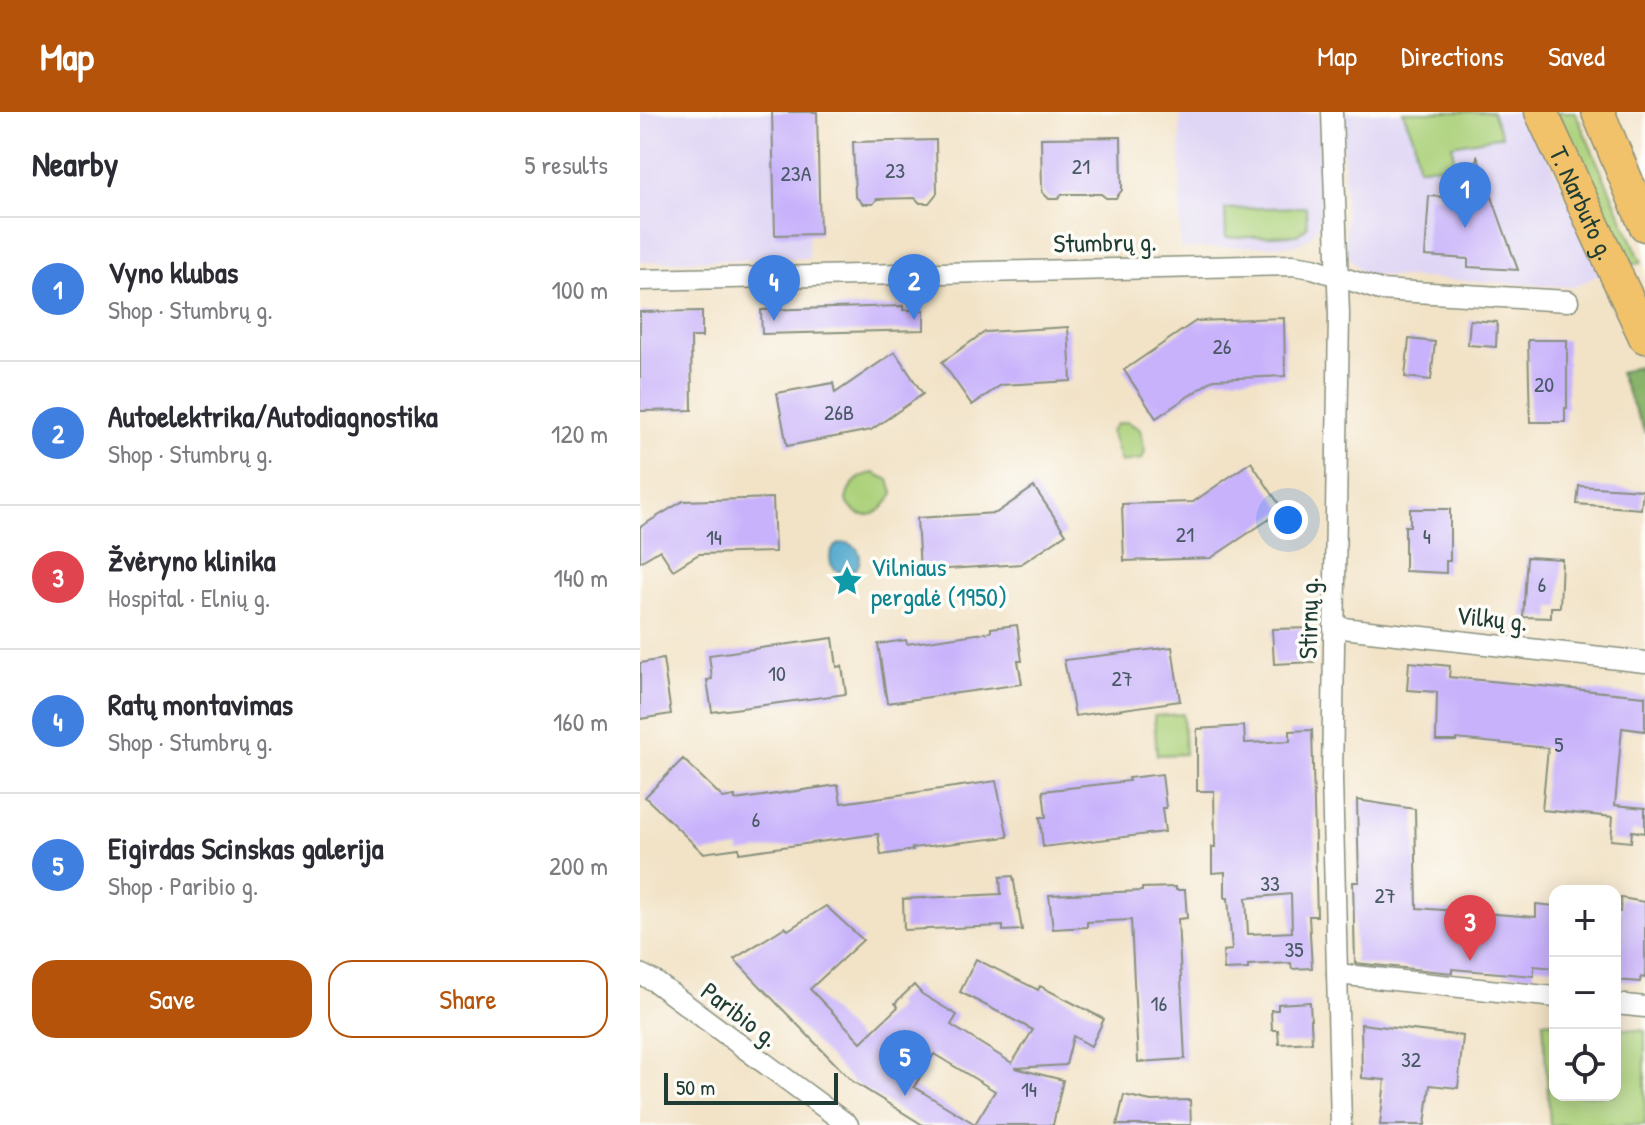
<!DOCTYPE html>
<meta charset="utf-8">
<style>
body{margin:0;font-family:"Patrick Hand",sans-serif;background:#f2f2f3;color:#2b2b33}
.controls{position:absolute;right:24px;bottom:24px;display:grid;overflow:hidden;border-radius:16px;box-shadow:0 4px 20px #0003}
.controls button{width:72px;height:72px;display:grid;place-items:center;padding:0;border:0;border-bottom:2px solid #e1e1e2;background:#fff;color:#2b2b33;font:40px sans-serif}
.scale{position:absolute;left:24px;bottom:20px;width:174px;box-sizing:border-box;padding-left:8px;border:4px solid #1f3d34;border-top:0;font-size:22px;line-height:28px;white-space:nowrap;color:#1f3d34;-webkit-text-stroke:6px #fdfcf7;paint-order:stroke}
.you{position:absolute;left:648px;top:408px;width:28px;height:28px;margin:-20px;border:6px solid #fff;border-radius:50%;background:#1a73e8;box-shadow:0 0 0 12px #1a73e833}
.badge{display:grid;place-items:center;width:52px;height:52px;border-radius:50%;background:#b45309;color:#fff;font-size:26px;font-weight:700}
.pin{position:absolute;translate:-50% -66px;filter:drop-shadow(0 2px 4px #0008)}
.pin::after{content:'';position:absolute;top:42px;width:28px;height:24px;background:inherit;clip-path:polygon(0 0,100% 0,50% 100%)}
.list{margin:0;padding:0;list-style:none}
h2{display:flex;justify-content:space-between;align-items:center;height:104px;margin:0;padding:0 32px;font-size:34px}
h2 small{font-size:26px;font-weight:400;color:#7c7c81}
.list li{display:grid;grid-template-columns:52px 1fr auto;gap:24px;align-items:center;box-sizing:border-box;height:144px;padding:0 32px;border-top:2px solid #e1e1e2}
.list b{display:block;font-size:30px;white-space:nowrap}
.list p{margin:0;font-size:26px;white-space:nowrap;color:#7c7c81}
.list em{font-size:26px;font-style:normal;color:#7c7c81}
.actions{display:flex;gap:16px;padding:24px 32px}
.actions a{flex:1;padding:18px 0;border:2px solid #b45309;border-radius:24px;text-align:center;font-size:28px;color:#b45309}
.actions .main{background:#b45309;color:#fff}
.icon{flex:none;width:44px;height:44px;fill:none;stroke:currentColor;stroke-width:2;stroke-linecap:round;stroke-linejoin:round}
.map{position:relative;flex:none;width:1005px;height:1013px;overflow:hidden}
header{display:flex;align-items:center;gap:48px;box-sizing:border-box;height:112px;padding:0 40px;background:#b45309;color:#fff}
header strong{font-size:38px}
nav{display:flex;gap:44px;margin-inline-start:auto;font-size:28px}
main{display:flex}
aside{flex:1;background:#fff}
.map>svg:first-child{display:block}
.built{fill:#dfd5f5}
.green{fill:#acd17a;stroke:#668757;stroke-width:2}
.forest{fill:#89b36a;stroke:#54784f;stroke-width:2}
.water{fill:#52a9ce;stroke:#387381;stroke-width:2}
.building{fill:#c8b2fb;fill-rule:evenodd}
.lines{fill:none;stroke-linecap:round;stroke-linejoin:round}
.street-casing{stroke:#88907e;stroke-width:23}
.primary-casing{stroke:#88907e;stroke-width:35}
.street{stroke:#fff;stroke-width:20}
.primary{stroke:#f2c26a;stroke-width:32}
.labels{text-anchor:middle;dominant-baseline:central;stroke-width:7;stroke-linejoin:round;paint-order:stroke}
.number-label{font-size:22px;fill:#495a66}
.street-label{font-size:26px;fill:#1f3d34;stroke:#fdfcf7}
.culture-label{font-size:26px;fill:#0d838f;stroke:#fdfcf7;text-anchor:start}
</style>
<header>
<strong>Map</strong>
<nav><a>Map</a><a>Directions</a><a>Saved</a></nav>
</header>
<main>
<aside>
<h2>Nearby<small>5 results</small></h2>
<ul class="list">
<li><span class="badge" style="background:#3f7fe0">1</span><div><b>Vyno klubas</b><p>Shop · Stumbrų g.</p></div><em>100 m</em></li>
<li><span class="badge" style="background:#3f7fe0">2</span><div><b>Autoelektrika/Autodiagnostika</b><p>Shop · Stumbrų g.</p></div><em>120 m</em></li>
<li><span class="badge" style="background:#e0444e">3</span><div><b>Žvėryno klinika</b><p>Hospital · Elnių g.</p></div><em>140 m</em></li>
<li><span class="badge" style="background:#3f7fe0">4</span><div><b>Ratų montavimas</b><p>Shop · Stumbrų g.</p></div><em>160 m</em></li>
<li><span class="badge" style="background:#3f7fe0">5</span><div><b>Eigirdas Scinskas galerija</b><p>Shop · Paribio g.</p></div><em>200 m</em></li>
</ul>
<div class="actions"><a class="main">Save</a><a>Share</a></div>
</aside>
<div class="map">
<svg width="1005" height="1013" viewBox="0 0 1005 1013">
<rect width="100%" height="100%" fill="#fdfcf7"/>
<filter id="ink" filterUnits="userSpaceOnUse"><feTurbulence type="fractalNoise" baseFrequency=".0125" numOctaves="2"/><feDisplacementMap in="SourceGraphic" scale="16" xChannelSelector="R" yChannelSelector="G"/><feConvolveMatrix kernelMatrix="1 2 1 2 8 2 1 2 1" color-interpolation-filters="sRGB"/></filter>
<filter id="wash" filterUnits="userSpaceOnUse"><feTurbulence type="fractalNoise" baseFrequency=".006" numOctaves="4" result="noise"/><feDisplacementMap in="SourceGraphic" scale="32" xChannelSelector="R" yChannelSelector="G"/><feGaussianBlur stdDeviation="1.8" result="paint"/><feColorMatrix in="noise" values="0 0 0 0 0 0 0 0 0 0 0 0 0 0 0 0 0 1.4 0 .05"/><feComposite in="paint" operator="in"/></filter>
<g filter="url(#wash)">
<rect width="100%" height="100%" fill="#f2e3c7"/>
<!-- built -->
<g class="built">
<path d="M0,0H177L180,122L168,123L169,146L0,150Z"/>
<path d="M540,0H678L681,102L677,115L669,126L657,133L540,137Z"/>
<path d="M702,0H887L962,162L933,175L730,163L720,159L708,144L706,134Z"/>
</g>
<!-- green -->
<g class="green">
<path d="M763,0H852L862,24L812,33L815,54L778,55L774,27Z"/>
<path d="M917,0H935L1002,151L987,153Z"/>
<path d="M666,95L667,115L657,123L586,126L585,97Z"/>
<path d="M487,310L500,317L505,339L502,347L481,350L471,319L477,312Z"/>
<path d="M234,361L249,368L253,381C242,403 222,414 206,389C208,373 219,363 234,361Z"/>
<path d="M543,602L545,642L517,643L514,604Z"/>
<path d="M903,909L915,910V983H975V916L1005,919V1013H910Z"/>
</g>
<!-- forest -->
<path class="forest" d="M997,254L1005,271V321L979,261Z"/>
<!-- water -->
<circle class="water" cx="205" cy="446" r="15"/>
<g id="blocks">
<!-- building -->
<g class="building">
<path d="M132,0H177L180,122L135,123Z"/>
<path d="M481,25L482,78L476,86H466L461,82H422L418,87H409L402,80L401,26Z"/>
<path d="M296,28L297,81L289,91H280L275,86L237,87L233,92H223L215,84L213,30Z"/>
<path d="M837,43L878,158L828,155V147L785,144L789,84L834,87Z"/>
<path d="M263,194V198H284V218L122,222L121,198Z"/>
<path d="M62,199V225H51L52,298L0,299V200Z"/>
<path d="M644,206L645,264L574,267L516,306L484,258L556,209Z"/>
<path d="M830,208L857,210L856,235L828,233Z"/>
<path d="M428,215L431,269L361,273L332,293L302,250L345,220Z"/>
<path d="M769,227L795,230L791,268L765,265Z"/>
<path d="M888,228H927V296H925V310H890Z"/>
<path d="M255,240L283,282L231,318L147,334L137,281L193,271L195,281Z"/>
<path d="M611,350L643,398L571,446L484,449L482,392L553,390Z"/>
<path d="M939,374L1003,378L1001,397L937,392Z"/>
<path d="M394,375L426,422L381,452L280,459L277,406L356,401Z"/>
<path d="M133,386L135,440L59,442L33,458L20,438L0,450V415L43,389Z"/>
<path d="M770,397H810V449H806V461L765,459V414H770Z"/>
<path d="M887,445L922,447L920,495H911V506L883,505Z"/>
<path d="M377,513L382,549H378L382,572L247,591L238,532L266,528L267,532L351,520V516Z"/>
<path d="M673,516L674,550L634,552L632,517Z"/>
<path d="M193,526L197,555L202,554L206,582L72,600L67,568L72,567L69,543Z"/>
<path d="M532,535L540,589L435,604L424,548Z"/>
<path d="M23,547L31,602L0,607V551Z"/>
<path d="M769,550L810,554L809,565L1005,584V619L982,616L975,693L1005,696V721L992,719L991,730L971,728L973,705L902,698L908,636L816,627V629H796L797,580L767,578Z"/>
<path d="M604,614L605,631L650,629V619L672,618L677,804H669L672,856L652,857L651,851L608,853V857L584,858L583,839L592,838L588,786H585V760L572,761V735H575L574,679H557V617ZM651,782L652,820L608,822L606,786Z"/>
<path d="M43,647L83,686L95,684V688L198,673L201,691L356,669L368,725L272,736L273,738L241,743L238,722L99,741V736L63,741L5,685Z"/>
<path d="M522,662L526,696H522L525,720L403,735L400,705H406L403,679L489,669L488,666Z"/>
<path d="M717,688L775,697L777,796L896,805V792L915,794V856L894,854V864L812,857V861L715,851L713,770H719Z"/>
<path d="M373,764L382,818L363,819V814L264,818L263,787L361,782L360,765Z"/>
<path d="M536,775V778H545L547,806L538,807L545,947L498,950L491,808L447,810V815L413,817L409,783L502,779V776Z"/>
<path d="M981,786L1005,790V866L1001,865L1000,870L975,868V800H980Z"/>
<path d="M186,794L223,828L170,877L221,930L258,895L255,891L274,873L282,882L317,903L311,913L372,951L393,918L320,880L336,847L398,878L400,874L464,907L451,934L433,924L426,953L375,956L423,968L413,1013H283L212,969L94,847L145,815L148,818ZM294,942L355,979L335,1012L274,975Z"/>
<path d="M670,890L672,930L639,932L638,918H632L631,898H638V892Z"/>
<path d="M721,912L823,924L818,976L790,973L785,1013H740L745,968L722,966Z"/>
<path d="M484,983L511,989L550,988L551,1013H477Z"/>
</g>
</g>
</g>
<g filter="url(#ink)">
<use href="#blocks" fill-opacity="0" stroke="#88907e" stroke-width="2"/>
<g class="lines">
<defs>
<g id="street">
<path d="M692,0L699,202L692,667L701,1013"/>
<path d="M0,168L653,153L673,156L740,178L928,189"/>
<path d="M694,515L1005,550"/>
<path d="M0,862L14,869L208,1013"/>
<path d="M697,862L915,885"/>
<path d="M975,892L1005,895"/>
</g>
<g id="primary">
<path id="s1" d="M901,0L1005,225"/>
<path d="M958,0L1005,113"/>
</g>
</defs>
<!-- street casing -->
<use href="#street" class="street-casing"/>
<!-- primary casing -->
<use href="#primary" class="primary-casing"/>
<!-- street -->
<use href="#street" class="street"/>
<!-- primary -->
<use href="#primary" class="primary"/>
</g>
</g>
<!-- icons -->
<defs>
<symbol id="sight-bare" viewBox="-9 -9 18 18"><path d="M0-6L1.8-2.2L6-1.7L2.9 1.2L3.7 5.4L0 3.3L-3.7 5.4L-2.9 1.2L-6-1.7L-1.8-2.2Z" fill="#0f9aa8" stroke="#fdfcf7" stroke-width="2.5" paint-order="stroke"/></symbol>
</defs>
<g fill-rule="evenodd">
<use href="#sight-bare" x="185" y="447" width="44" height="44"/>
</g>
<g class="labels">
<!-- number labels -->
<g class="number-label">
<text x="441" y="54">21</text>
<text x="255" y="58">23</text>
<text x="156" y="61">23A</text>
<text x="582" y="234">26</text>
<text x="904" y="272">20</text>
<text x="199" y="300">26B</text>
<text x="545" y="422">21</text>
<text x="787" y="424">4</text>
<text x="74" y="425">14</text>
<text x="902" y="472">6</text>
<text x="137" y="561">10</text>
<text x="482" y="566">27</text>
<text x="919" y="632">5</text>
<text x="116" y="707">6</text>
<text x="630" y="771">33</text>
<text x="745" y="783">27</text>
<text x="654" y="837">35</text>
<text x="519" y="891">16</text>
<text x="771" y="947">32</text>
<text x="389" y="977">14</text>
</g>
<!-- street labels -->
<g class="street-label">
<text stroke="none"><textPath href="#s1" startOffset="100">T. Narbuto g.</textPath></text>
<text transform="translate(465 130) rotate(-1)">Stumbrų g.</text>
<text transform="translate(668 506) rotate(-89)">Stirnų g.</text>
<text transform="translate(852 506) rotate(6)">Vilkų g.</text>
<text transform="translate(100 902) rotate(37)">Paribio g.</text>
</g>
<!-- culture labels -->
<g class="culture-label">
<text x="231" y="454">Vilniaus<tspan x="231" dy="30">pergalė (1950)</tspan></text>
</g>
</g>
</svg>
<div class="controls">
<button>+</button>
<button>−</button>
<button><svg class="icon" aria-label="locate" viewBox="0 0 24 24"><circle cx="12" cy="12" r="6"/><path d="M12 2v4M12 18v4M2 12h4M18 12h4"/></svg></button>
</div>
<div class="scale">50 m</div>
<div class="you"></div>
<div class="pin badge" style="left:825px;top:116px;background:#3f7fe0">1</div>
<div class="pin badge" style="left:274px;top:208px;background:#3f7fe0">2</div>
<div class="pin badge" style="left:830px;top:849px;background:#e0444e">3</div>
<div class="pin badge" style="left:134px;top:209px;background:#3f7fe0">4</div>
<div class="pin badge" style="left:265px;top:984px;background:#3f7fe0">5</div>
</div>
</main>
